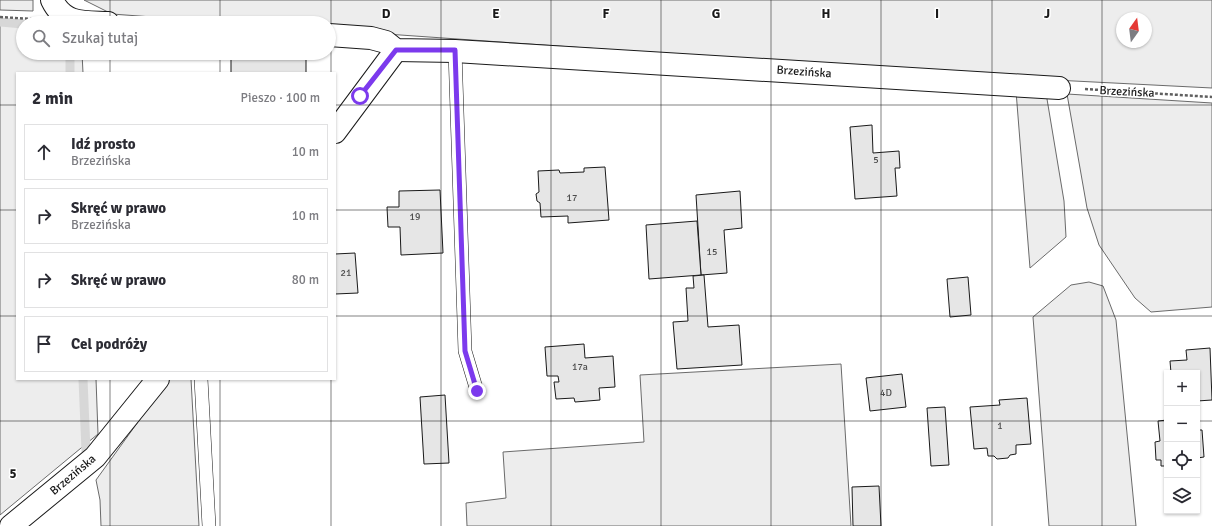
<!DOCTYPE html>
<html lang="pl">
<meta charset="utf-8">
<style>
body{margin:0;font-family:Signika,sans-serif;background:#f7f7f7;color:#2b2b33}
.controls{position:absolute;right:12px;bottom:12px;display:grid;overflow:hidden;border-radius:0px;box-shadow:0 1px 3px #0004}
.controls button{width:36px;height:36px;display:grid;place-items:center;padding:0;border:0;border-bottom:1px solid #e1e1e2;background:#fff;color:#2b2b33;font:20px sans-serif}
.compass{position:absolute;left:1116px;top:12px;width:36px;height:36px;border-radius:50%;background:#fff;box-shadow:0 1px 3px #0004;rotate:14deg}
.stop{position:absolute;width:12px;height:12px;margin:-9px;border:3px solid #7c3aed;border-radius:50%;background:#fff}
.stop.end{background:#7c3aed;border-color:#fff;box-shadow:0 1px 4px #0008}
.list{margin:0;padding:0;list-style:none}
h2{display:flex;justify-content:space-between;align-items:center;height:52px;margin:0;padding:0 16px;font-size:17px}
h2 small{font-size:13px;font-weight:400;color:#7c7c81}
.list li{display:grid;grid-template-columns:26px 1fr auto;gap:12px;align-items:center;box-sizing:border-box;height:56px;margin:0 8px 8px;padding:0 8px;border:1px solid #e1e1e2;border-radius:0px}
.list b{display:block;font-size:15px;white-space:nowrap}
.list p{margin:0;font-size:13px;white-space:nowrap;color:#7c7c81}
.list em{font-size:13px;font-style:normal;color:#7c7c81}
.icon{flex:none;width:22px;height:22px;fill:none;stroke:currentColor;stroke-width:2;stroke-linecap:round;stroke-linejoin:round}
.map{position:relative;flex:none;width:1212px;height:526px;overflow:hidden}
.search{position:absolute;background:#fff;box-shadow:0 1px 3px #0004;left:16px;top:16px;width:320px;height:44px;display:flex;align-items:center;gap:10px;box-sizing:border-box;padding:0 14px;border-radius:22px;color:#7c7c81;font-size:15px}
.panel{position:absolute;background:#fff;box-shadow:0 1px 3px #0004;left:16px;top:72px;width:320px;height:308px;border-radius:0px}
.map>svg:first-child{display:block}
.built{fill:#ededed;stroke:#6a6a6a;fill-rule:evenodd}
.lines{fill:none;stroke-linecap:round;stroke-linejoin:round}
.stream{stroke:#d7d7d7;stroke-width:9}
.building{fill:#e6e6e6;stroke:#1a1a1a}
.service-casing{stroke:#1a1a1a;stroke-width:14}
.minor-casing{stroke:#1a1a1a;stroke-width:24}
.path{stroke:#5f5f5f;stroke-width:2.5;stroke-dasharray:3 2;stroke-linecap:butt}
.service{stroke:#fff;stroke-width:13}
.minor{stroke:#fff;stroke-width:22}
.route{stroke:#7c3aed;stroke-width:5}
.grid{fill:none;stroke:#1a1a1a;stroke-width:1;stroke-opacity:0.55}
.labels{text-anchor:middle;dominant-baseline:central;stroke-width:3;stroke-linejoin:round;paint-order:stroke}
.number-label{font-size:10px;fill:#4d4d4d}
.street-label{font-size:12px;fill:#1a1a1a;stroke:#fff}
.grid-label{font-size:13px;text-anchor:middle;font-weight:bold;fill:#1a1a1a;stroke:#fff;stroke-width:3;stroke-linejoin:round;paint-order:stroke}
</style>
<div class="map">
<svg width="1212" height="526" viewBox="0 0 1212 526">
<rect width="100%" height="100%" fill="#fff"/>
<!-- built -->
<g class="built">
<path d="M0,0H33V11L0,10Z"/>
<path d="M84,0H1212V88L1015,78L329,30V23H233L112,14ZM1122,18H1146V42H1122Z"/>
<path d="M0,23L23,25V53H82L83,73H17V379H96L98,434L0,515Z"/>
<path d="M1016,91L1046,93L1064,201L1066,237L1030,268Z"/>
<path d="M1067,94L1212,103V307L1151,312L1135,298L1099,245L1087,208Z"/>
<path d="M1089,282L1103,286L1116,320L1136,526H1049L1033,317L1071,285Z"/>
<path d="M841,364L851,526H467L466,503L506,498L503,452L644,442L640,375Z"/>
<path d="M169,379H191L199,526H101L100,500L96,480Z"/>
</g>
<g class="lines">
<!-- stream -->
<g class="stream">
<path d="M0,22L23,24"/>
<path d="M70,53V73"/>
<path d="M83,379L86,451"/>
</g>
</g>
<!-- building -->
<g class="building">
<rect x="231" y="58" width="75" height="15"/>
<path d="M872,125L873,153L899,151L900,168H895L897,196L855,199L850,127Z"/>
<path d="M605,167L609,220L568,223V216L541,217L540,203L537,201L536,194L539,192L538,171L559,170L560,173L584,172V168Z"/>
<path d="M440,190L443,253L401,255L400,227H388L387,207H399V191Z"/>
<path d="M740,191L742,228L724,230L727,273L701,275L696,195Z"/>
<path d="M697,221L701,275L649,279L646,225Z"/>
<path d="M355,253L358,293L335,294V254Z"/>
<path d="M704,275L708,327L739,325L742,365L677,369L673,322L688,321L686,288H694L693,276Z"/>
<path d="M968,277L971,315L950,317L947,279Z"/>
<path d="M584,344L585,358L613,356L615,387L599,388L600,400L575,402L574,398L556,399L554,382H559L558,376H547L545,347Z"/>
<path d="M1210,348L1212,400L1197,401V373H1171L1170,361L1187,360L1186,350Z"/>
<path d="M902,374L906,407L870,411L866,378Z"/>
<path d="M445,395L449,463L424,464L420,397Z"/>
<path d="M1027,398L1031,444L1016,445V454L1010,455L1008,458L997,459L994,456H988L987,448L974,449L970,407L1000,405L999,400Z"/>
<path d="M945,407L949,465L931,466L927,408Z"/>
<path d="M1167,420V466H1161V460H1156L1155,442L1160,441L1158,421Z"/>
<path d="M1197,430H1202L1204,457L1197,458Z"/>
<path d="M879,486L881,526H853L852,487Z"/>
</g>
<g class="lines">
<defs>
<g id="service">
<path d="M455,51L465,351L477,391"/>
<path d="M201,379L209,526"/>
</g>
<g id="minor">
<path d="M52,0C64,25 84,22 108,23"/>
<path d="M329,35L371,38L386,42L396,50L455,51L1059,88"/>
<path d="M335,132L396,50"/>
<path d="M11,526L95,457L158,379"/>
</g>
</defs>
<!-- service casing -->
<use href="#service" class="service-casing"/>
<!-- minor casing -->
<use href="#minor" class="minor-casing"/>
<!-- path -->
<g class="path">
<path d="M0,17L32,19"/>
<path d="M1085,89L1212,97"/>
</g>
<!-- service -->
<use href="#service" class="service"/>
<!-- minor -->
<use href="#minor" class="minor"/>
</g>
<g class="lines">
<!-- route -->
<path class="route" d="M360,96L396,50H455L465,351L477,391"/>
</g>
<!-- grid -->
<path class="grid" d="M110,0V23M220,0V23M331,0V73M441,0V526M551,0V526M661,0V526M771,0V526M881,0V526M992,0V526M1102,0V526M110,53V73M220,53V73M0,105H17M335,105H1212M0,210H17M335,210H1212M0,316H17M335,316H1212M110,379V526M220,379V526M331,379V526M0,421H1167M1197,421H1212"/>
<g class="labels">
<!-- number labels -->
<g class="number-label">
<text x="876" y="160">5</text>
<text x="572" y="198">17</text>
<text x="415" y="217">19</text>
<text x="712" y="252">15</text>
<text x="346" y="273">21</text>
<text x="580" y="367">17a</text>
<text x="886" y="393">4D</text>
<text x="1000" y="426">1</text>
</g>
<!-- street labels -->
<g class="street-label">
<text transform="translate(804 72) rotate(4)">Brzezińska</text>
<text transform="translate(1127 92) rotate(3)">Brzezińska</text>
<text transform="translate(73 475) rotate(-40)">Brzezińska</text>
</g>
</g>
<g class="grid-label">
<text x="386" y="18">D</text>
<text x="496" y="18">E</text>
<text x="606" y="18">F</text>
<text x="716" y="18">G</text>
<text x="826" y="18">H</text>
<text x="937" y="18">I</text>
<text x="1047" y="18">J</text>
<text x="13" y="478">5</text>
</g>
</svg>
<div class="controls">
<button>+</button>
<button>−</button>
<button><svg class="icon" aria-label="locate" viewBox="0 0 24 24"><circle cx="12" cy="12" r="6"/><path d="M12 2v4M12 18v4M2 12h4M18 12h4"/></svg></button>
<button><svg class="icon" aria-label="layers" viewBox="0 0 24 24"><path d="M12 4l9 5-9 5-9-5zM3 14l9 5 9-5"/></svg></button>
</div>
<svg class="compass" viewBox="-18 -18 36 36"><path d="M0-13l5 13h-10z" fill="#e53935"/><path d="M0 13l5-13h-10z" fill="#7c7c81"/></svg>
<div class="stop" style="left:360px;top:96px"></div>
<div class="stop end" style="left:477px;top:391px"></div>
<div class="search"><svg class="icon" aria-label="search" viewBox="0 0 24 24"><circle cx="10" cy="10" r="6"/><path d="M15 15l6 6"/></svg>Szukaj tutaj</div>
<section class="panel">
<h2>2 min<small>Pieszo · 100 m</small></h2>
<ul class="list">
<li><svg class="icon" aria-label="ahead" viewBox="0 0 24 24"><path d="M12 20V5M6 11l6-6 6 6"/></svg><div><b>Idź prosto</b><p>Brzezińska</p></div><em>10 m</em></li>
<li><svg class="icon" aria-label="right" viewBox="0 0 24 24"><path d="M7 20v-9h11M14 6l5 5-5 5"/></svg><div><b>Skręć w prawo</b><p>Brzezińska</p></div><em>10 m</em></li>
<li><svg class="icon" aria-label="right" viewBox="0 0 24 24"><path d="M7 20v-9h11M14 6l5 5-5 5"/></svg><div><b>Skręć w prawo</b></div><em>80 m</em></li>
<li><svg class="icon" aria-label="arrive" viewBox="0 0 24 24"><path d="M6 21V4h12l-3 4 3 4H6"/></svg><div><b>Cel podróży</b></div></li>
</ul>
</section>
</div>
